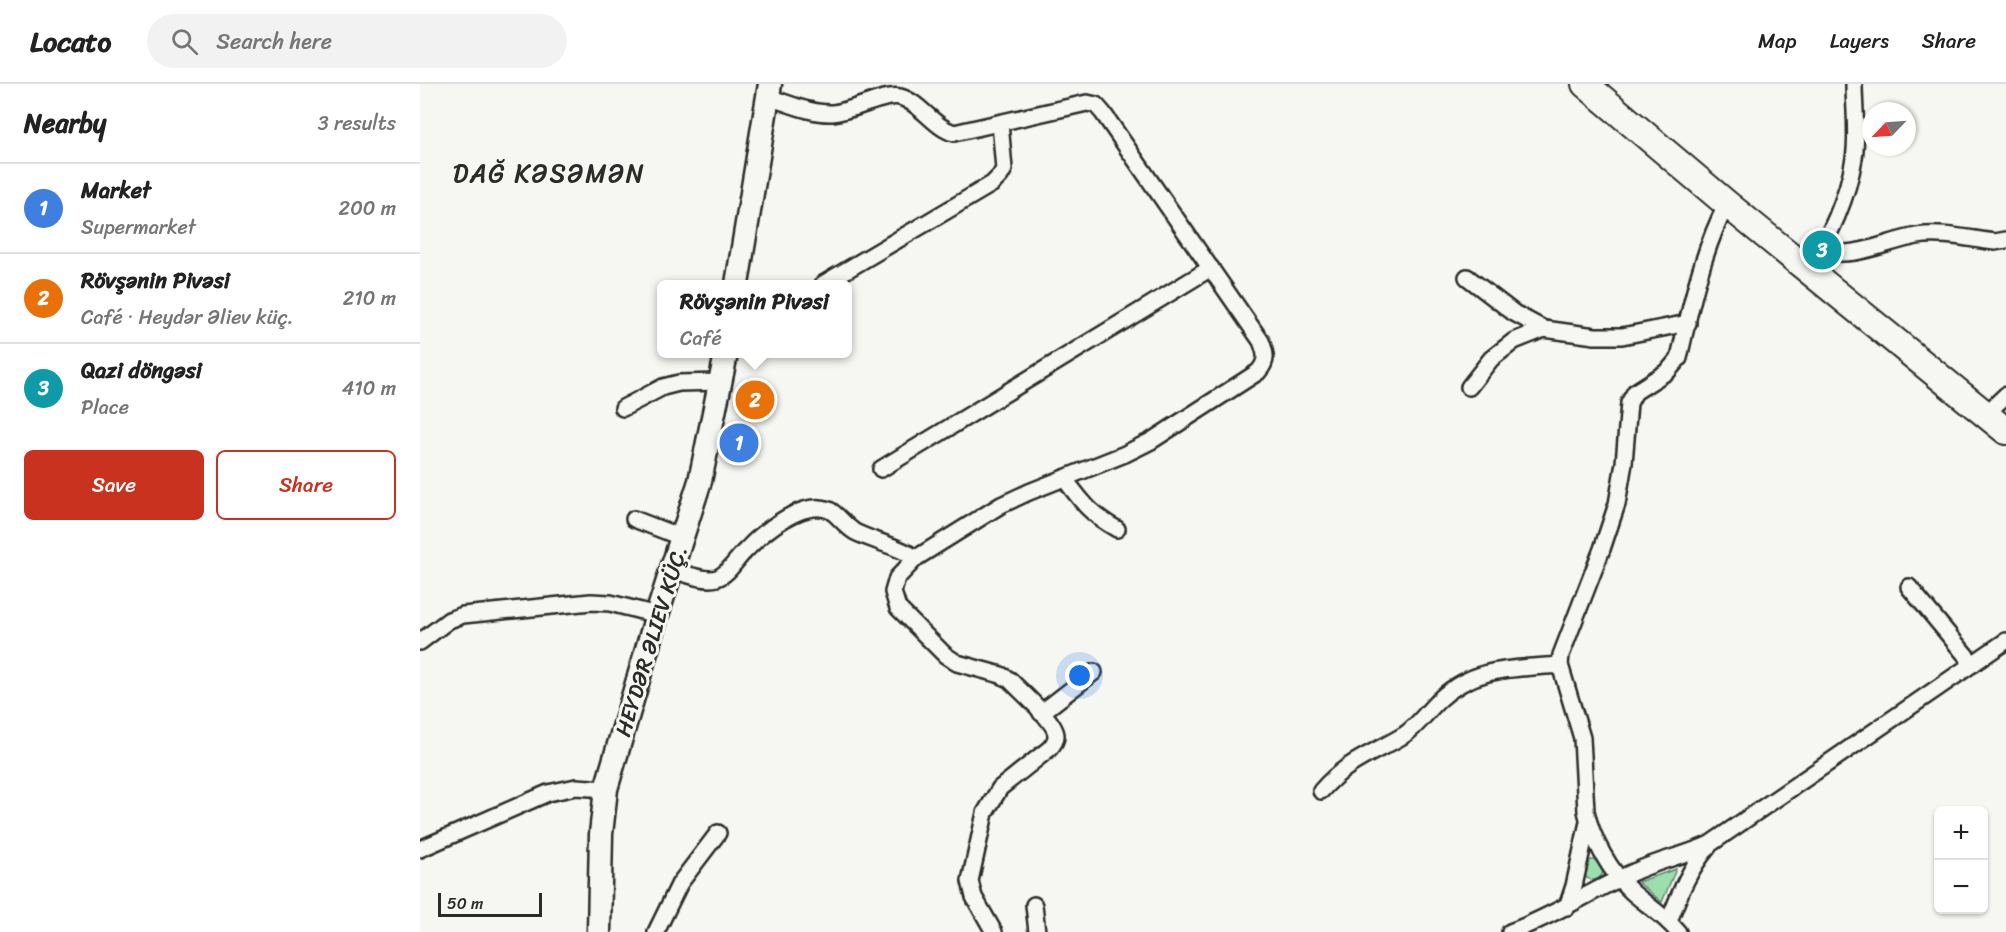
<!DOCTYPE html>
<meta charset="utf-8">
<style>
body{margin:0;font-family:Sriracha,sans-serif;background:#f2f2f2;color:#222}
.controls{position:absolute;right:18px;bottom:18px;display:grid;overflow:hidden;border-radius:9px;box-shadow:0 2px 4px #0004}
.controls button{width:54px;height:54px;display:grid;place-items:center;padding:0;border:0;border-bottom:2px solid #e0e0e0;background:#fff;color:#222;font:30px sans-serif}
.compass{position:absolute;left:1442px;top:18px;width:54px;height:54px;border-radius:50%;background:#fff;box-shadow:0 2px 4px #0004;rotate:245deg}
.scale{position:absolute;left:18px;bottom:15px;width:104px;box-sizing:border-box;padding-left:6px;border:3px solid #2b2b2b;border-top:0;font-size:16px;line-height:21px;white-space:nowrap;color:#2b2b2b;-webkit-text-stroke:4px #f6f6f2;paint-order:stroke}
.you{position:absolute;left:660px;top:592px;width:21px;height:21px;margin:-15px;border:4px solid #fff;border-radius:50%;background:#1a73e8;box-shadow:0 0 0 9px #1a73e833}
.badge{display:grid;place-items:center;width:39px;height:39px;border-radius:50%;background:#c8321e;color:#fff;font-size:20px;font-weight:700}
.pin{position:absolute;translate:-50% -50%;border:3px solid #fff;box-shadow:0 2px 6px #0006}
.popup{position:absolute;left:237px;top:196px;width:195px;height:78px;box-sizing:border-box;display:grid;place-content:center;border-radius:9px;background:#fff;filter:drop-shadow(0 2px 4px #0005);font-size:20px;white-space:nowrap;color:#767676}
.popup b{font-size:22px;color:#222}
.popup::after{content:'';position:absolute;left:50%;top:100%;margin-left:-12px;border:12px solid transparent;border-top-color:#fff}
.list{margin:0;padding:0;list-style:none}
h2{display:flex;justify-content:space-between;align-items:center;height:78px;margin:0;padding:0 24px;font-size:26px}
h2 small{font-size:20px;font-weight:400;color:#767676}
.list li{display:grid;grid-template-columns:39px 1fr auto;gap:18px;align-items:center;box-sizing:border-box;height:90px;padding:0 24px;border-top:2px solid #e0e0e0}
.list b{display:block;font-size:22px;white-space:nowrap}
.list p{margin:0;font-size:20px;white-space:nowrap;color:#767676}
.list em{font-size:20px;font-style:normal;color:#767676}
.actions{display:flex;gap:12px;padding:18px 24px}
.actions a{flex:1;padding:14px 0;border:2px solid #c8321e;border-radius:9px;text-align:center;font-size:21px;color:#c8321e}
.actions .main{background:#c8321e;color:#fff}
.icon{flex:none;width:33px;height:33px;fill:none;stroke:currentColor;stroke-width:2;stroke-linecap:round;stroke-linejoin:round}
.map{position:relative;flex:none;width:1586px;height:848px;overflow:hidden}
header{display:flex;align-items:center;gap:36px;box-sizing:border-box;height:84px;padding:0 30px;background:#fff;border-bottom:2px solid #e0e0e0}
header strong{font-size:28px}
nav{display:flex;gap:33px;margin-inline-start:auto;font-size:21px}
.search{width:420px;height:54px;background:#f2f2f2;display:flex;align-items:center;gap:15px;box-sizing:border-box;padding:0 21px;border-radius:33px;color:#767676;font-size:22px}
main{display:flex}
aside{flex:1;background:#fff}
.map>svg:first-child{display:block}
.green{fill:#9be0ac;stroke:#63866c;stroke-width:1.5}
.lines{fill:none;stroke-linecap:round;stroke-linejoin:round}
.minor-casing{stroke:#2b2b2b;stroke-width:20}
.secondary-casing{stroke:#2b2b2b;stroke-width:27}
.primary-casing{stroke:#2b2b2b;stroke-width:30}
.minor{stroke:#f6f6f2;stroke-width:15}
.secondary{stroke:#f6f6f2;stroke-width:22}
.primary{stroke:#f6f6f2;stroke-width:26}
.labels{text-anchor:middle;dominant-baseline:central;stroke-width:6;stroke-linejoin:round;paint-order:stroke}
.street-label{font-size:22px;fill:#2b2b2b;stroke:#f6f6f2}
.quarter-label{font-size:26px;letter-spacing:1.5px;fill:#2b2b2b;stroke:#f6f6f2}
</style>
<header>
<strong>Locato</strong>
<div class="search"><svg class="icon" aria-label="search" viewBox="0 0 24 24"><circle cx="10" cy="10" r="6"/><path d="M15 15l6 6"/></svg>Search here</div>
<nav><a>Map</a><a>Layers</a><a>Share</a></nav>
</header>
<main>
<aside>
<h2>Nearby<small>3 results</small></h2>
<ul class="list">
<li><span class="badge" style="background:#3f7fe0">1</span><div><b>Market</b><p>Supermarket</p></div><em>200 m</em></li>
<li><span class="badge" style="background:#e8710a">2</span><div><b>Rövşənin Pivəsi</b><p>Café · Heydər Əliev küç.</p></div><em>210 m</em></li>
<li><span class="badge" style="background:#0f9aa8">3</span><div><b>Qazi döngəsi</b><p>Place</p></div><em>410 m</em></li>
</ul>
<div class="actions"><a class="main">Save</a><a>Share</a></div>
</aside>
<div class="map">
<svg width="1586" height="848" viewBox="0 0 1586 848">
<rect width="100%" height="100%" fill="#f6f6f2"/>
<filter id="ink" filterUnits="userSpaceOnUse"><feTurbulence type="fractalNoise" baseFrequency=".0167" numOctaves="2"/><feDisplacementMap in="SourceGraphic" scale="12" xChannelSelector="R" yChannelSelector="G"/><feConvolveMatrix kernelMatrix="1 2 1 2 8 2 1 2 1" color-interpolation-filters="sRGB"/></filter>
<g filter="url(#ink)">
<!-- green -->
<g class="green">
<circle cx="1173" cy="786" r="10"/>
<path d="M1256,785L1242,818L1218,798Z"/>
</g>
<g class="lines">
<defs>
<g id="minor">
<path d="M348,13C368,19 391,30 412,29C431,28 465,9 480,13C500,18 513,43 534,49L667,19L676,21L683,29L841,257C846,270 848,277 838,288L731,357L705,370L609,408L581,421L496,474L477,494L473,508L478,524L525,571L537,579L581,591L590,596C600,607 637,638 636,652C636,657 633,661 629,665L580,704L565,729L550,797L554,813L574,848"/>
<path d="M1402,166C1434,176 1464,158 1497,152C1522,148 1550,155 1575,158L1586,156"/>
<path d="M1388,185C1410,154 1428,112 1434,74C1438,51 1434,24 1434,0"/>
<path d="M1047,193L1094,229L1124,245"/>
<path d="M403,200L572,100L580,92L584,85L580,39"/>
<path d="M1049,303L1071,275L1094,257L1124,245L1175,252H1202L1268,239"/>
<path d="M203,324L243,303L259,299L301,298"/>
<path d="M1566,330L1586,311"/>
<path d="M461,385L791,184"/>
<path d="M644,394C662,418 670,430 697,445"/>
<path d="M214,435L263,454"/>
<path d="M252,486C264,489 284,498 297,494C309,490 316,475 326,466C343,448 383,415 409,426C418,430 426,444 437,449C456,458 478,462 496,474"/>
<path d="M1489,503L1553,580"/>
<path d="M0,558L29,536L43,531L171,518L190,519L237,531"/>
<path d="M621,629L674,588"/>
<path d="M901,707C928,676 951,671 984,651C998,642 1007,627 1020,615C1055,582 1095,585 1140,581"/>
<path d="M0,765L128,709L156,703L186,705"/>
<path d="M614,821L617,848"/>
<path d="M1147,823L1154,802L1168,738"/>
<path d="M1249,837C1260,809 1268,787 1288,763"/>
<path d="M236,848L260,799L298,749"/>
<path d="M1090,848C1135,832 1173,805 1216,787C1240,776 1266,771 1290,760L1586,557"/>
<path d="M1258,848C1244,831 1228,822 1212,808C1190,788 1172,755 1166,727L1162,654L1140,581L1141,571L1182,465L1197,420L1204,379L1209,319L1215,308L1248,287L1259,274C1270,225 1283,164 1307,120"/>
</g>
<g id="secondary">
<path d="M317,200L350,0"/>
<path d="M179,848L181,750L186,705L237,531L280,397L306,270"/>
</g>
<path id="primary" d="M1165,0L1307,120L1586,347"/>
</defs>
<!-- minor casing -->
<use href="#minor" class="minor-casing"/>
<!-- secondary casing -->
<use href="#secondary" class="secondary-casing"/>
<!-- primary casing -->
<use href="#primary" class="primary-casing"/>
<!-- minor -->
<use href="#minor" class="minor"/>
<!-- secondary -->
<use href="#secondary" class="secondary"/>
<!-- primary -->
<use href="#primary" class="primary"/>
</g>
</g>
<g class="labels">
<!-- street labels -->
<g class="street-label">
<text transform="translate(231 557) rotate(-73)">HEYDƏR ƏLIEV KÜÇ.</text>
</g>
<!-- quarter labels -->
<g class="quarter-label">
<text x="129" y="89">DAĞ KƏSƏMƏN</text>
</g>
</g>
</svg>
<div class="controls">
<button>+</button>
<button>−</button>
</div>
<svg class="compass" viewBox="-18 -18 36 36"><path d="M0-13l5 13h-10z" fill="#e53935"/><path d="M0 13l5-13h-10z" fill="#767676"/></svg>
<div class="scale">50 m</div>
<div class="you"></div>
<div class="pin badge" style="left:319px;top:359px;background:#3f7fe0">1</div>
<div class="pin badge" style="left:335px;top:316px;background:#e8710a">2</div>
<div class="popup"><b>Rövşənin Pivəsi</b>Café</div>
<div class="pin badge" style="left:1402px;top:166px;background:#0f9aa8">3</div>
</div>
</main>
